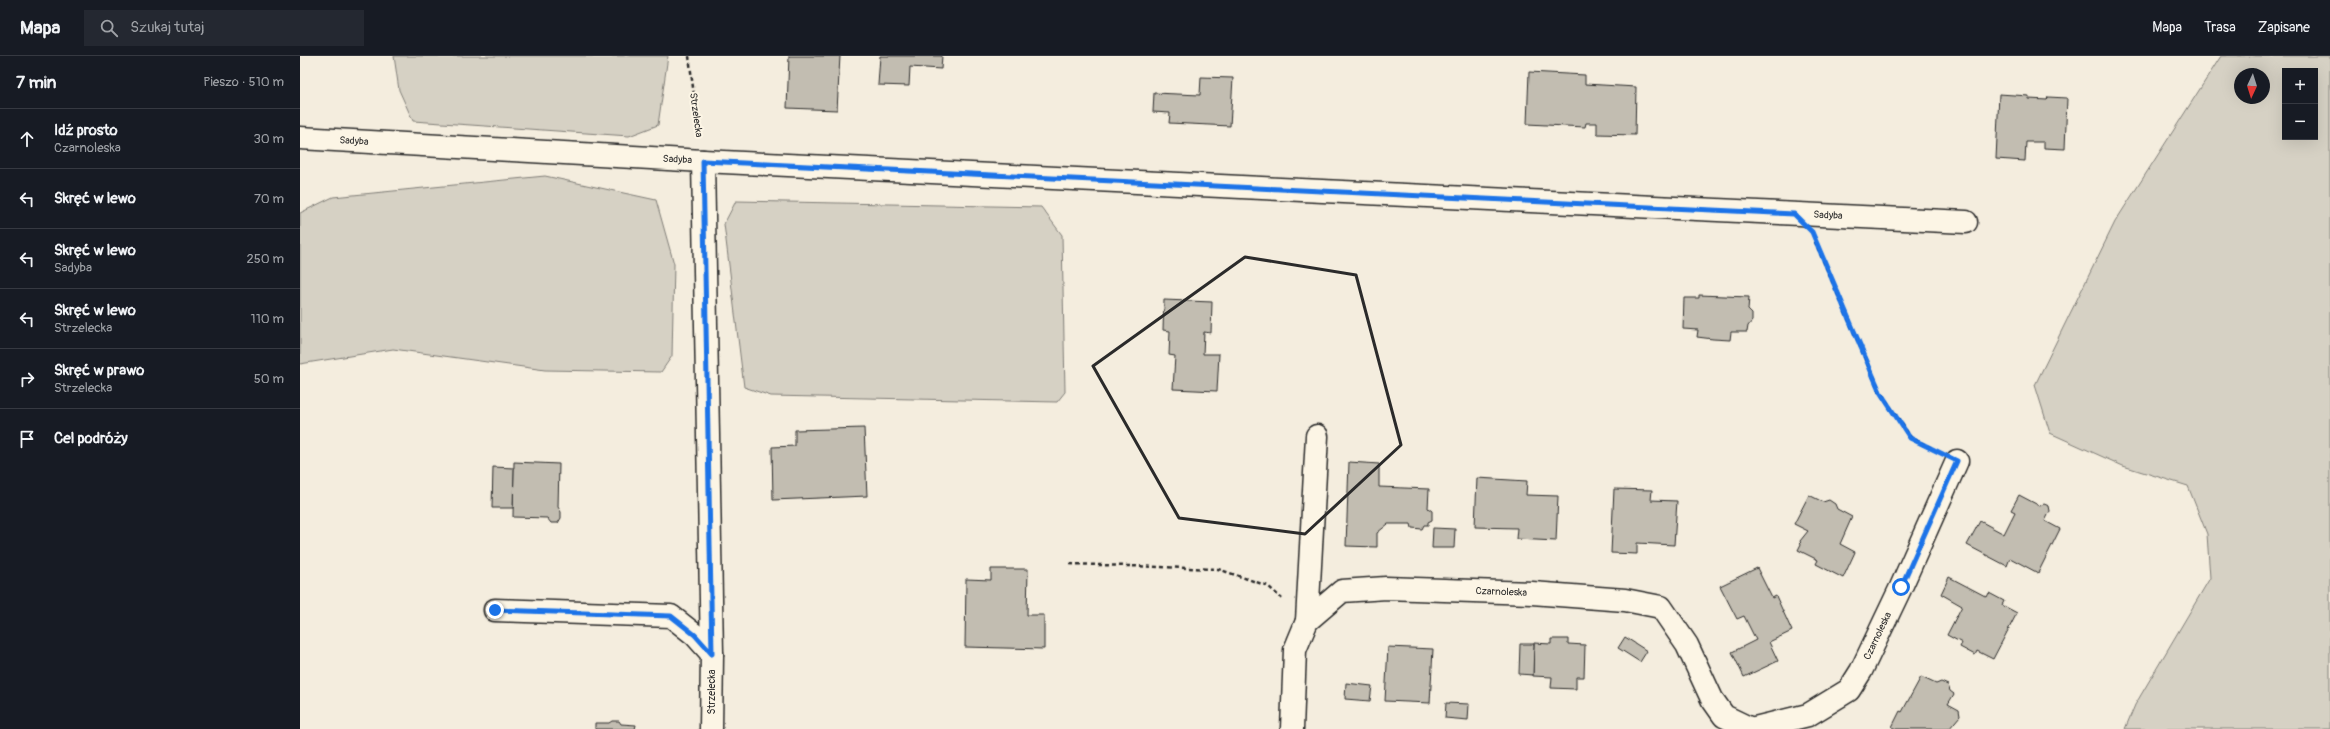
<!DOCTYPE html>
<html lang="pl">
<meta charset="utf-8">
<style>
body{margin:0;font-family:Pangolin,sans-serif;background:#242831;color:#f1f3f6}
.controls{position:absolute;right:12px;top:12px;display:grid;overflow:hidden;border-radius:0px;box-shadow:0 4px 16px #0002}
.controls button{width:36px;height:36px;display:grid;place-items:center;padding:0;border:0;border-bottom:1px solid #363941;background:#171b24;color:#f1f3f6;font:20px sans-serif}
.compass{position:absolute;left:1934px;top:12px;width:36px;height:36px;border-radius:50%;background:#171b24;box-shadow:0 4px 16px #0002;rotate:184deg}
.stop{position:absolute;width:12px;height:12px;margin:-9px;border:3px solid #1a73e8;border-radius:50%;background:#fff}
.stop.end{background:#1a73e8;border-color:#fff;box-shadow:0 1px 4px #0008}
.list{margin:0;padding:0;list-style:none}
h2{display:flex;justify-content:space-between;align-items:center;height:52px;margin:0;padding:0 16px;font-size:17px}
h2 small{font-size:13px;font-weight:400;color:#9ea1a6}
.list li{display:grid;grid-template-columns:26px 1fr auto;gap:12px;align-items:center;box-sizing:border-box;height:60px;padding:0 16px;border-top:1px solid #363941}
.list b{display:block;font-size:15px;white-space:nowrap}
.list p{margin:0;font-size:13px;white-space:nowrap;color:#9ea1a6}
.list em{font-size:13px;font-style:normal;color:#9ea1a6}
.icon{flex:none;width:22px;height:22px;fill:none;stroke:currentColor;stroke-width:2;stroke-linecap:round;stroke-linejoin:round}
.map{position:relative;flex:none;width:2030px;height:673px;overflow:hidden}
header{display:flex;align-items:center;gap:24px;box-sizing:border-box;height:56px;padding:0 20px;background:#171b24;border-bottom:1px solid #363941}
header strong{font-size:19px}
nav{display:flex;gap:22px;margin-inline-start:auto;font-size:14px}
.search{width:280px;height:36px;background:#242831;display:flex;align-items:center;gap:10px;box-sizing:border-box;padding:0 14px;border-radius:0px;color:#9ea1a6;font-size:15px}
main{display:flex}
aside{flex:1;background:#171b24}
.map>svg:first-child{display:block}
.green{fill:#d6d1c4;stroke:#807e78;fill-rule:evenodd}
.building{fill:#c2bdb1;stroke:#2b2b2b}
.lines{fill:none;stroke-linecap:round;stroke-linejoin:round}
.minor-casing{stroke:#2b2b2b;stroke-width:25}
.path{stroke:#2b2b2b;stroke-width:2.5;stroke-dasharray:4 3;stroke-linecap:butt}
.minor{stroke:#fcf5e5;stroke-width:22}
.route{stroke:#1a73e8;stroke-width:5}
.marked{fill:none;stroke:#2b2b2b;stroke-width:3;stroke-linejoin:round}
.labels{text-anchor:middle;dominant-baseline:central;stroke-width:4;stroke-linejoin:round;paint-order:stroke}
.street-label{font-size:10px;fill:#2b2b2b;stroke:#fcf5e5}
</style>
<header>
<strong>Mapa</strong>
<div class="search"><svg class="icon" aria-label="search" viewBox="0 0 24 24"><circle cx="10" cy="10" r="6"/><path d="M15 15l6 6"/></svg>Szukaj tutaj</div>
<nav><a>Mapa</a><a>Trasa</a><a>Zapisane</a></nav>
</header>
<main>
<aside>
<h2>7 min<small>Pieszo · 510 m</small></h2>
<ul class="list">
<li><svg class="icon" aria-label="ahead" viewBox="0 0 24 24"><path d="M12 20V5M6 11l6-6 6 6"/></svg><div><b>Idź prosto</b><p>Czarnoleska</p></div><em>30 m</em></li>
<li><svg class="icon" aria-label="left" viewBox="0 0 24 24"><path d="M17 20v-9H6M10 6l-5 5 5 5"/></svg><div><b>Skręć w lewo</b></div><em>70 m</em></li>
<li><svg class="icon" aria-label="left" viewBox="0 0 24 24"><path d="M17 20v-9H6M10 6l-5 5 5 5"/></svg><div><b>Skręć w lewo</b><p>Sadyba</p></div><em>250 m</em></li>
<li><svg class="icon" aria-label="left" viewBox="0 0 24 24"><path d="M17 20v-9H6M10 6l-5 5 5 5"/></svg><div><b>Skręć w lewo</b><p>Strzelecka</p></div><em>110 m</em></li>
<li><svg class="icon" aria-label="right" viewBox="0 0 24 24"><path d="M7 20v-9h11M14 6l5 5-5 5"/></svg><div><b>Skręć w prawo</b><p>Strzelecka</p></div><em>50 m</em></li>
<li><svg class="icon" aria-label="arrive" viewBox="0 0 24 24"><path d="M6 21V4h12l-3 4 3 4H6"/></svg><div><b>Cel podróży</b></div></li>
</ul>
</aside>
<div class="map">
<svg width="2030" height="673" viewBox="0 0 2030 673">
<rect width="100%" height="100%" fill="#f4edde"/>
<filter id="ink" filterUnits="userSpaceOnUse"><feTurbulence type="fractalNoise" baseFrequency=".025" numOctaves="2"/><feDisplacementMap in="SourceGraphic" scale="8" xChannelSelector="R" yChannelSelector="G"/><feConvolveMatrix kernelMatrix="1 2 1 2 8 2 1 2 1" color-interpolation-filters="sRGB"/></filter>
<g filter="url(#ink)">
<!-- green -->
<g class="green">
<path d="M94,0H368L358,69L329,80L113,65L99,34Z"/>
<path d="M1921,0H2030V673H1825L1835,649L1910,522L1907,478L1888,430L1823,410L1750,377L1735,329L1815,166ZM1985,15H2015V81H1985ZM1940,18H1964V42H1940Z"/>
<path d="M245,120L356,144L374,208L372,300L361,316L245,314L93,293L0,308V157L33,141Z"/>
<path d="M436,145L741,151L762,179L765,336L757,346L471,340L444,331L424,168Z"/>
</g>
<!-- building -->
<g class="building">
<path d="M489,0H540L537,54L487,52Z"/>
<path d="M580,0H642L641,13L610,11L609,30L578,29Z"/>
<path d="M1229,16L1285,19V28L1336,31L1335,79L1297,78V67H1286L1285,71L1227,68Z"/>
<path d="M901,21L933,22L930,70L869,67L870,57L853,56L854,37L900,39Z"/>
<path d="M1699,38L1729,40V43L1747,44L1748,41L1767,42L1765,93L1744,92V86H1726L1725,105L1696,103Z"/>
<path d="M1399,239L1449,241L1448,254L1452,258V265L1448,270L1447,276H1431L1430,284L1413,283L1397,281L1398,274L1383,273L1384,242H1399Z"/>
<path d="M864,244L912,246L911,277L904,276L903,298H919L917,335L873,333L875,300L869,299L870,275L863,274Z"/>
<path d="M564,372L567,440L473,444L472,391L495,390V374Z"/>
<path d="M214,406L259,408L258,451L261,456V462L258,467H251L247,462L213,461Z"/>
<path d="M1049,406L1079,408V431L1129,433L1128,452L1132,455V464L1128,466V469H1124L1122,473L1112,472L1111,468H1088L1077,477V491L1046,490Z"/>
<path d="M193,411L214,412L213,452H192Z"/>
<path d="M1177,422L1227,425L1226,439L1258,440L1256,485L1216,483L1217,472L1175,471Z"/>
<path d="M1314,433L1352,434L1351,444L1377,445L1374,489L1337,487V498L1311,497Z"/>
<path d="M1509,439L1523,446L1529,444L1535,448L1537,453L1552,461L1540,488L1555,496L1543,522L1516,508L1518,504L1498,494L1501,488L1500,485L1508,475L1494,468Z"/>
<path d="M1719,439L1740,450L1744,448L1749,450L1750,455L1745,465L1760,473L1738,517L1710,502L1707,510L1667,489L1680,465L1704,478L1715,456L1711,454Z"/>
<path d="M1133,472L1155,473L1154,492H1132Z"/>
<path d="M1457,512L1472,542L1476,540L1492,575L1469,586L1478,605L1444,621L1432,596L1456,584L1444,560L1437,563L1420,530Z"/>
<path d="M691,513H728L727,559H744V593L665,591L666,523L691,524Z"/>
<path d="M1649,521L1687,541L1689,537L1704,545L1702,549L1717,557L1693,603L1677,595L1675,599L1660,591L1662,587L1647,579L1662,550L1641,538Z"/>
<path d="M1325,581L1347,595L1340,606L1318,592Z"/>
<path d="M1251,583H1268V588L1285,589L1284,621H1276V633L1251,632L1252,621L1233,620L1234,587L1251,588Z"/>
<path d="M1220,588H1234L1233,619L1219,618Z"/>
<path d="M1088,591L1133,593L1130,647L1085,645Z"/>
<path d="M1621,621L1636,628L1641,626L1648,629L1650,635L1654,638L1648,648L1659,654L1660,660L1649,673H1596L1592,671L1600,655L1602,656Z"/>
<path d="M1046,627L1072,630L1070,645L1045,643Z"/>
<path d="M1146,647L1169,648L1168,664L1145,662Z"/>
<path d="M312,665H319L321,668L336,669L335,673H295V667H309Z"/>
</g>
<g class="lines">
<defs>
<g id="minor">
<path id="s1" d="M0,82L403,105L1666,166"/>
<path d="M403,105L412,598"/>
<path d="M195,554L371,560L395,579L412,598L411,673"/>
<path d="M1007,565L1017,380"/>
<path id="s2" d="M992,673L995,594L1007,565L1042,535L1086,532L1232,537L1325,544L1361,551L1387,589L1412,643L1424,660L1451,673"/>
<path id="s3" d="M1451,673L1508,659L1549,634L1561,615L1601,531L1657,405"/>
</g>
</defs>
<!-- minor casing -->
<use href="#minor" class="minor-casing"/>
<!-- path -->
<g class="path">
<path d="M389,0L399,79"/>
<path d="M1515,185L1580,336L1611,382L1633,393"/>
<path d="M770,508L918,513L968,530L982,543"/>
</g>
<!-- minor -->
<use href="#minor" class="minor"/>
</g>
</g>
<g class="lines" filter="url(#ink)">
<!-- route -->
<path class="route" d="M195,554L371,560L395,579L412,598L403,105L1494,158L1512,176L1580,336L1610,382L1657,405L1601,531"/>
</g>
<!-- marked area -->
<path class="marked" d="M945,201L1056,219L1101,389L1005,478L879,462L793,310Z"/>
<g class="labels">
<!-- street labels -->
<g class="street-label">
<text transform="translate(396 59) rotate(82)">Strzelecka</text>
<text stroke="none"><textPath href="#s1" startOffset="54">Sadyba</textPath></text>
<text stroke="none"><textPath href="#s1" startOffset="378">Sadyba</textPath></text>
<text stroke="none"><textPath href="#s1" startOffset="1530">Sadyba</textPath></text>
<text stroke="none"><textPath href="#s2" startOffset="316">Czarnoleska</textPath></text>
<text stroke="none"><textPath href="#s3" startOffset="168">Czarnoleska</textPath></text>
<text transform="translate(412 636) rotate(-90)">Strzelecka</text>
</g>
</g>
</svg>
<div class="controls">
<button>+</button>
<button>−</button>
</div>
<svg class="compass" viewBox="-18 -18 36 36"><path d="M0-13l5 13h-10z" fill="#e53935"/><path d="M0 13l5-13h-10z" fill="#9ea1a6"/></svg>
<div class="stop" style="left:1601px;top:531px"></div>
<div class="stop end" style="left:195px;top:554px"></div>
</div>
</main>
